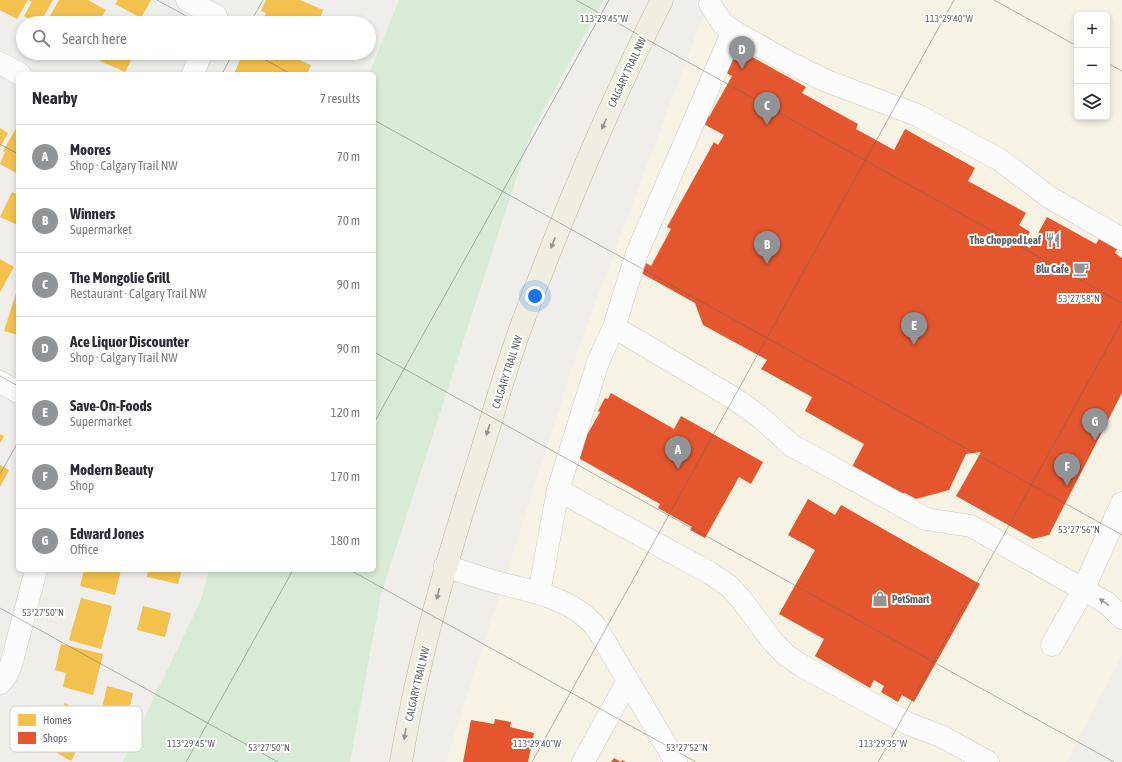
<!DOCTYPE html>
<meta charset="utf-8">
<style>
body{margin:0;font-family:"Asap Condensed",sans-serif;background:#f7f7f7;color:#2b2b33}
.controls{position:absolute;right:12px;top:12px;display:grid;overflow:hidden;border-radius:6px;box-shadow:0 2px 6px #0003}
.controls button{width:36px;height:36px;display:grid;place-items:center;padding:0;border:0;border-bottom:1px solid #e1e1e2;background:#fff;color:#2b2b33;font:20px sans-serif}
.you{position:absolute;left:535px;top:296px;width:14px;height:14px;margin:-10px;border:3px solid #fff;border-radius:50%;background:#1a73e8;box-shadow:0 0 0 6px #1a73e833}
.badge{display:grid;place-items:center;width:26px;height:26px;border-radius:50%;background:#919496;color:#fff;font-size:13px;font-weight:700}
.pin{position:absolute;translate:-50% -33px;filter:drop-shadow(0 1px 2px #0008)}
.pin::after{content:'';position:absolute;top:21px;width:14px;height:12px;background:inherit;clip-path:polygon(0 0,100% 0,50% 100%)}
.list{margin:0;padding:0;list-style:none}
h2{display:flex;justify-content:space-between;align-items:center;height:52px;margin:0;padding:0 16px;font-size:17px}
h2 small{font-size:13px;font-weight:400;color:#7c7c81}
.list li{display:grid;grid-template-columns:26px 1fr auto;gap:12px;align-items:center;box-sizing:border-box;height:64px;padding:0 16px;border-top:1px solid #e1e1e2}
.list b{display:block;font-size:15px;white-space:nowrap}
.list p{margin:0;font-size:13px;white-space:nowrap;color:#7c7c81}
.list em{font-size:13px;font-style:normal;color:#7c7c81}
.icon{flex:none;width:22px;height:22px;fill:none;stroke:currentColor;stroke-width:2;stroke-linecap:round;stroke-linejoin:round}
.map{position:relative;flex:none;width:1122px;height:762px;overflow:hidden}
.search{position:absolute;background:#fff;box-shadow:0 2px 6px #0003;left:16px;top:16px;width:360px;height:44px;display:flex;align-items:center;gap:10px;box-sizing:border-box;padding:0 14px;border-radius:22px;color:#7c7c81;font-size:15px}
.panel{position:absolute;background:#fff;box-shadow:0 2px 6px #0003;left:16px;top:72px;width:360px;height:500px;border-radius:6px}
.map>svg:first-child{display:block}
.commercial{fill:#f7f3e4;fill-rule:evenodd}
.green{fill:#d8ebd6}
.homes{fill:#f2c14e}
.shops{fill:#e4572e}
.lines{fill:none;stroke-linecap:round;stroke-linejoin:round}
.minor-casing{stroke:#cbcccc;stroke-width:23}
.highway-casing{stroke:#c8b996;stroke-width:23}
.minor{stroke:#fdfcfc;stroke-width:22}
.highway{stroke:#f0ede3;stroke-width:22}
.oneway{fill:#929393}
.oneway2{fill:#96999c}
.ticks{fill:none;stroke:#5f6368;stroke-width:1;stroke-opacity:0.45}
.labels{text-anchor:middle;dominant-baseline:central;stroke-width:4;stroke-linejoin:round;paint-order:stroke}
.street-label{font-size:11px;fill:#5f6368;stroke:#fff}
.poi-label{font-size:11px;font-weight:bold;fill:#5f6368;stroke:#fff;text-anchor:end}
.key{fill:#fff;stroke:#cfd0d2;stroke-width:1}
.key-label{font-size:11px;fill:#5f6368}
.ticks-label{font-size:10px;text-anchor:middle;fill:#5f6368;stroke:#fff;stroke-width:4;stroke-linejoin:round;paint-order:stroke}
</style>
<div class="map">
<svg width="1122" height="762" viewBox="0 0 1122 762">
<rect width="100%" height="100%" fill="#efeeea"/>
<!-- commercial -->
<path class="commercial" d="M712,0H1122V655L1067,762H446L580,344L696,35L705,11ZM1077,15H1107V117H1077Z"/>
<!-- green -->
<path class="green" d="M399,0H604L531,133L381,594L350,762H123L201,600L209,570H374V74H369Z"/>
<!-- homes -->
<g class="homes">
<path d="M0,0H28L17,19L0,10Z"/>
<path d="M28,0H53L40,23H36L24,16L32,2Z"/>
<path d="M59,0H88L106,10L98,23H58L49,18Z"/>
<path d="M118,0H151L141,18L115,4Z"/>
<path d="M266,0H300L323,10L318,23H262L266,13L261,11Z"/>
<path d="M125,16L137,23H121Z"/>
<path d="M93,53H135L125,72L100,61L102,57Z"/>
<path d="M258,53H282L311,65L307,74H234L242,55L255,60Z"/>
<path d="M18,125V174L0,164L5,152L3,151Z"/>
<path d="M0,128L8,133L0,147Z"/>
<path d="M12,192L18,195V225L0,217Z"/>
<path d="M0,259L14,267L0,292Z"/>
<path d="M18,287V335L4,331Z"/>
<path d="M0,434L4,436L0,443Z"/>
<path d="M0,465L9,470L0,487Z"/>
<path d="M84,570H121L115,595L80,586Z"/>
<path d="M148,570H182L178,584L147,577Z"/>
<path d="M81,598L112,606L101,649L69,640Z"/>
<path d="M143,606L171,613L165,637L137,630Z"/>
<path d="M61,644L103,654L93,695L63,687L66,673L55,670Z"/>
<path d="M107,686L133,693L127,718L101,712Z"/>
<path d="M65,703L94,719L71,761L24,734L39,707L57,717Z"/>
</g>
<!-- shops -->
<g class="shops">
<path d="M736,48L806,87L802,93L858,124L856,129L894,150L905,129L975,168L968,181L1026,213L1019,225L1030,232L1023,244L1030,248L1047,217L1096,244L1099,239L1117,249L1115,253L1122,258V393L1049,535L1033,539L956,496L981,452L966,454L949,490L916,499L905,493L901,494L852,467L864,444L805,411L812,397L761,369L767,360L703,325L695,303L641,273L646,263L651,266L671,229L667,227L714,142L718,145L724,135L700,122L704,114L709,117L732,76L723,71Z"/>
<path d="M611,393L674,429L681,416L763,462L751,484L739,477L705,538L690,530L692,527L658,508L660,504L575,456L600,412L598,411L605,398L608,399Z"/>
<path d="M808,499L835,515L841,505L980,584L914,702L902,695L898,702L881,692L884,686L874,680L870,688L815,656L824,639L779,614L815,550L788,535Z"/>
<path d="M495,719L511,722L510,727L534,733L528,762H463L471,720L494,724Z"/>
<path d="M614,758L621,762L622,760L626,762H611Z"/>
</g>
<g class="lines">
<defs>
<g id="minor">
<path d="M187,0L216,16"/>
<path d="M710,4L722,23L733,31L790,63L824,80L917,115L1000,160L1049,197L1122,239"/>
<path d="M0,63L20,74"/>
<path d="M193,74L201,53"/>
<path d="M614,327L735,399L759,416L791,445L926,519L971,526L1107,603L1122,618"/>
<path d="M0,382L18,392"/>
<path d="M558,490L710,573L729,586L741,599L773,642L786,655L802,666L909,724L943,737L988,762"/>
<path d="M445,566C461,571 476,576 492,581C529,591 574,597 598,630L676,762"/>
<path d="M539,593L558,490L598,362L614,327L637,253L733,31"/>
<path d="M1052,645L1083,590L1122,503"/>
<path d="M0,683L6,676L11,665L36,570"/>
<path d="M583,762L628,681"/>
</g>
<path id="highway" d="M401,762C418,658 448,556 480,456C494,412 506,367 522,324C563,214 609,105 662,0"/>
</defs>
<!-- minor casing -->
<use href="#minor" class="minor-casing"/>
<!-- highway casing -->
<use href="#highway" class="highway-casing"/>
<!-- minor -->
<use href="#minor" class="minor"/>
<!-- highway -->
<use href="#highway" class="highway"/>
</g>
<!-- one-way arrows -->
<defs><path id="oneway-solid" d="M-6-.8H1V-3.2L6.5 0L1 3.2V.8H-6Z"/></defs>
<g class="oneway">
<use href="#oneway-solid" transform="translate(604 124) rotate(114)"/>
<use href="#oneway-solid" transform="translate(553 243) rotate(111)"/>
<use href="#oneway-solid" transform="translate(488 430) rotate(108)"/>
<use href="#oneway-solid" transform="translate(438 594) rotate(104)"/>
<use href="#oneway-solid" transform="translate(405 734) rotate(99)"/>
</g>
<use class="oneway2" href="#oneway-solid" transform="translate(1104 602) rotate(-146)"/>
<!-- ticks -->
<path class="ticks" d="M157,0L199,23M576,0L1122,303M994,0L1077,46M250,23L263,0M253,53L291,74M1107,63L1122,71M222,74L233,53M374,120L1122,535M0,144L18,154M374,352L1114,762M0,376L18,386M374,423L609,0M0,474L18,442M350,570L696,762M0,608L278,762M186,762L293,570M532,762L954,0M878,762L1122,321"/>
<!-- icons -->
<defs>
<symbol id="restaurant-bare" viewBox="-9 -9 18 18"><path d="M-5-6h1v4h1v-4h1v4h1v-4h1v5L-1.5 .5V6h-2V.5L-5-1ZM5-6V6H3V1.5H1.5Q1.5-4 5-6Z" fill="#919496" stroke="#fff" stroke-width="2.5" paint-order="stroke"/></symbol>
<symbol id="cafe-bare" viewBox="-9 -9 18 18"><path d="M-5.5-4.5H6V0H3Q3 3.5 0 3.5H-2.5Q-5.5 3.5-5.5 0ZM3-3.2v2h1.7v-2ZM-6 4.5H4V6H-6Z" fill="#919496" stroke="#fff" stroke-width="2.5" paint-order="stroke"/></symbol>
<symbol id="shop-bare" viewBox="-9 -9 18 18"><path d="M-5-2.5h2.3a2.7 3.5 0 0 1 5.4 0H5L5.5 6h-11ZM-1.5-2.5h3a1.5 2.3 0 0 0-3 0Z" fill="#919496" stroke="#fff" stroke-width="2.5" paint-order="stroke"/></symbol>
</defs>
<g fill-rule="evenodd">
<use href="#restaurant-bare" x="1042" y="229" width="22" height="22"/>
<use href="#cafe-bare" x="1070" y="258" width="22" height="22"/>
<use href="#shop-bare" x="869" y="588" width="22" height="22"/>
</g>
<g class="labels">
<!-- street labels -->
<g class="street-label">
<text transform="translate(627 72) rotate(-65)">CALGARY TRAIL NW</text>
<text transform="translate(507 372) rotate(-72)">CALGARY TRAIL NW</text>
<text transform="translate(417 684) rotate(-77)">CALGARY TRAIL NW</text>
</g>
<!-- poi labels -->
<g class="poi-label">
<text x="1041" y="240">The Chopped Leaf</text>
<text x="1069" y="269">Blu Cafe</text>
<text x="892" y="599" text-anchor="start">PetSmart</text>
</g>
</g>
<!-- legend -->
<rect x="10" y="706" width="132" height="46" rx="6" class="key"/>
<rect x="18" y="714" width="18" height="12" fill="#f2c14e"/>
<rect x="18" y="732" width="18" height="12" fill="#e4572e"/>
<g class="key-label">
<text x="43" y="724">Homes</text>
<text x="43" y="742">Shops</text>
</g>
<g class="ticks-label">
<text x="604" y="22">113°29'45"W</text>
<text x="949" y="22">113°29'40"W</text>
<text x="1079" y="302">53°27'58"N</text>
<text x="1079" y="533">53°27'56"N</text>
<text x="43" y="616">53°27'50"N</text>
<text x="191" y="747">113°29'45"W</text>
<text x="537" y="747">113°29'40"W</text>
<text x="883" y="747">113°29'35"W</text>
<text x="269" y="751">53°27'50"N</text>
<text x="687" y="751">53°27'52"N</text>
</g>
</svg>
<div class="controls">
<button>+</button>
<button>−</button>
<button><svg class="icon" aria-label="layers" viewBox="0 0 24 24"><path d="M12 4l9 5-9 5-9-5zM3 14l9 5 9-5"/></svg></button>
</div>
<div class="you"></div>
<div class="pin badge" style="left:678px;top:469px">A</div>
<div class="pin badge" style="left:767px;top:264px">B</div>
<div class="pin badge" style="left:767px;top:125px">C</div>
<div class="pin badge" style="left:742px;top:69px">D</div>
<div class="pin badge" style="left:914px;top:345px">E</div>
<div class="pin badge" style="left:1067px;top:486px">F</div>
<div class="pin badge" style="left:1095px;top:441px">G</div>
<div class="search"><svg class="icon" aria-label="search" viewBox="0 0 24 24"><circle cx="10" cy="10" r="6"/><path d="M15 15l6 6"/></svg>Search here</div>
<section class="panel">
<h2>Nearby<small>7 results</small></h2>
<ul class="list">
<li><span class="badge">A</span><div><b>Moores</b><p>Shop · Calgary Trail NW</p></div><em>70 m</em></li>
<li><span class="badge">B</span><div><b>Winners</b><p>Supermarket</p></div><em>70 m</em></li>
<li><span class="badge">C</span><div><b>The Mongolie Grill</b><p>Restaurant · Calgary Trail NW</p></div><em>90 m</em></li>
<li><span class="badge">D</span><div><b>Ace Liquor Discounter</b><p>Shop · Calgary Trail NW</p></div><em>90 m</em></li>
<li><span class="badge">E</span><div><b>Save-On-Foods</b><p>Supermarket</p></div><em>120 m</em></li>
<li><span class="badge">F</span><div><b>Modern Beauty</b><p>Shop</p></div><em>170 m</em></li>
<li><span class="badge">G</span><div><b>Edward Jones</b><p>Office</p></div><em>180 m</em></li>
</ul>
</section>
</div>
